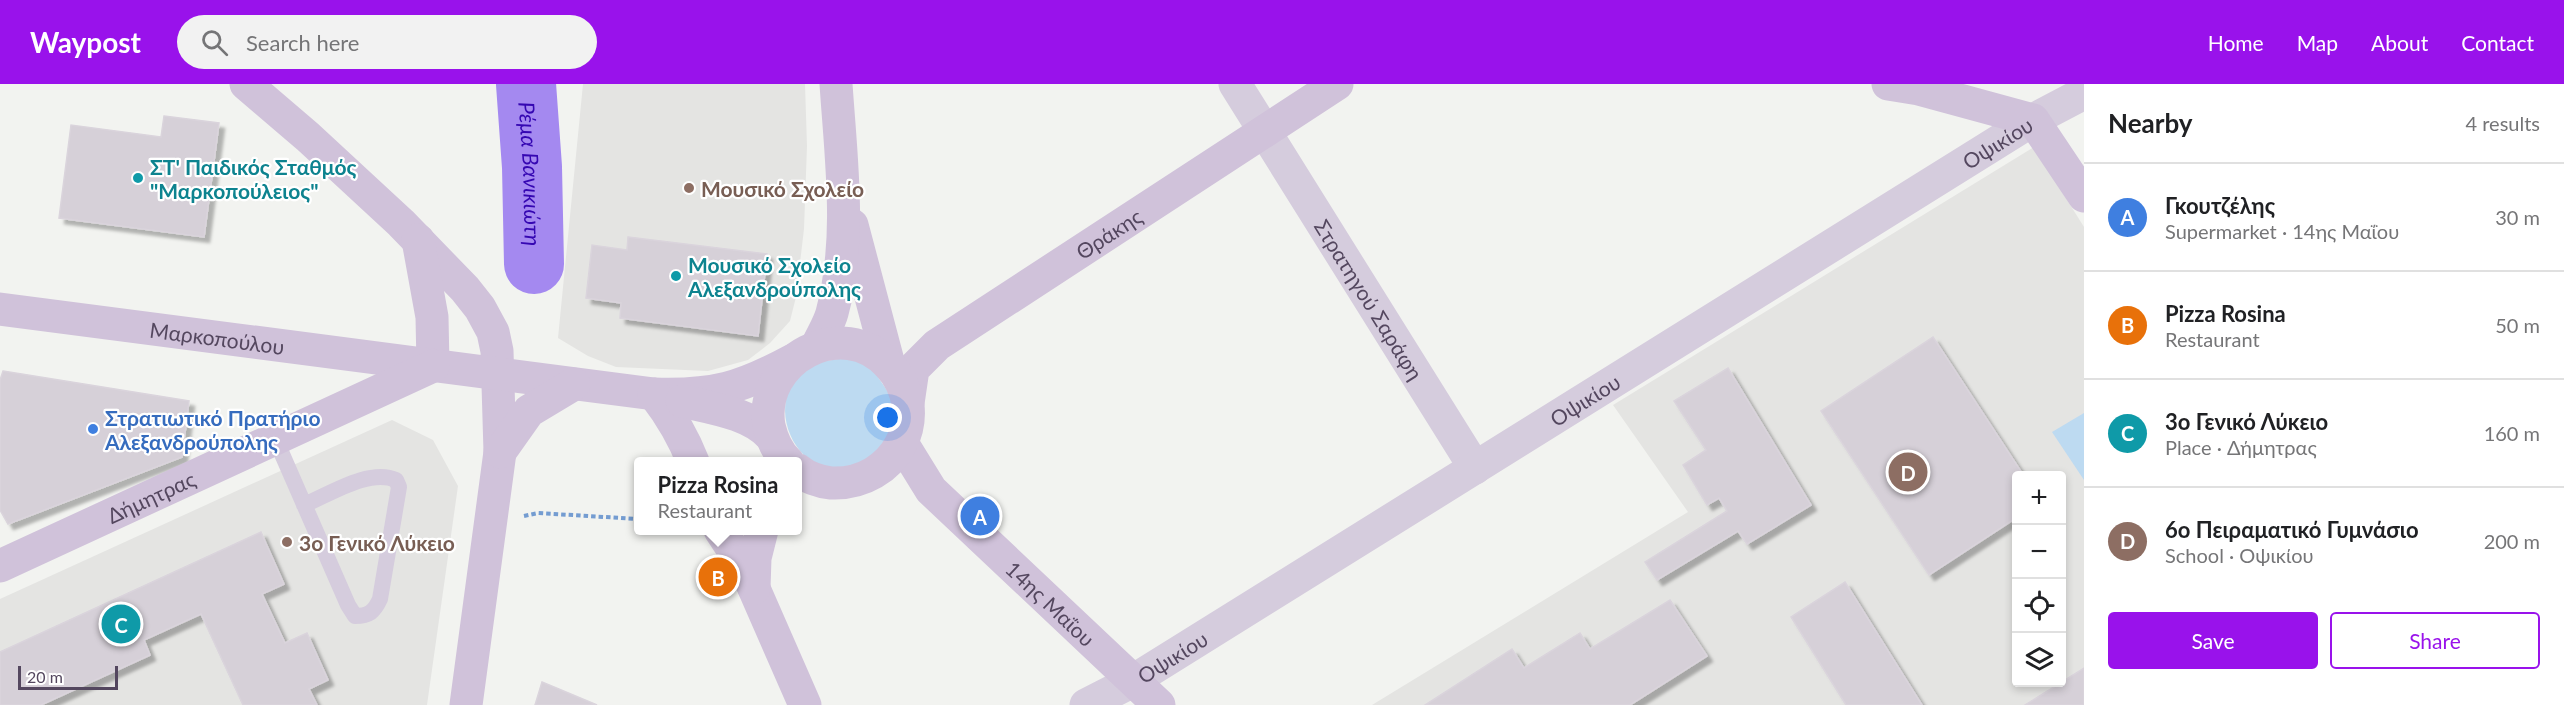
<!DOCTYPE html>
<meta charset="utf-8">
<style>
body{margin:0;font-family:Lato,sans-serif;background:#f2f2f2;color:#202124}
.controls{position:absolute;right:18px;bottom:18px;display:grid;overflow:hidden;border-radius:6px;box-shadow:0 3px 9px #0003}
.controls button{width:54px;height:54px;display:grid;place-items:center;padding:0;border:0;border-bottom:2px solid #e0e0e0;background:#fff;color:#202124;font:30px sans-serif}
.scale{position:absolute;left:18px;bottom:15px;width:100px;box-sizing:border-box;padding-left:6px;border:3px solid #54475f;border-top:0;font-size:16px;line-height:21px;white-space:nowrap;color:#54475f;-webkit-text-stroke:4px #fff;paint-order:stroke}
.you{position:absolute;left:888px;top:334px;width:21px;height:21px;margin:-15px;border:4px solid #fff;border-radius:50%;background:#1a73e8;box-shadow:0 0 0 9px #1a73e833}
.badge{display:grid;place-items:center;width:39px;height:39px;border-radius:50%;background:#9912eb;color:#fff;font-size:20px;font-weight:700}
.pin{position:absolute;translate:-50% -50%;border:3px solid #fff;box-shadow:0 2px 6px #0006}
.popup{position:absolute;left:634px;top:373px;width:168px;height:78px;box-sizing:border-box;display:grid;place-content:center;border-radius:6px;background:#fff;filter:drop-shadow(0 2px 4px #0005);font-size:20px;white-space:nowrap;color:#757577}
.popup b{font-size:22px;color:#202124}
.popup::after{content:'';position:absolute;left:50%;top:100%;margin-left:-12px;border:12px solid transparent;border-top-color:#fff}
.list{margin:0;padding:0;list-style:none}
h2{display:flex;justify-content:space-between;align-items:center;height:78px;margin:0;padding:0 24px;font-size:26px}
h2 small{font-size:20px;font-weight:400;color:#757577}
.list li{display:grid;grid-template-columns:39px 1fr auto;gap:18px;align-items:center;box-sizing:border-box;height:108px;padding:0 24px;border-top:2px solid #e0e0e0}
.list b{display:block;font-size:22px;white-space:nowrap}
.list p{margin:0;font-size:20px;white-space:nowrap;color:#757577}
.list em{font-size:20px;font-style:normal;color:#757577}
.actions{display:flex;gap:12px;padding:18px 24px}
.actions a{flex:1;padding:14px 0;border:2px solid #9912eb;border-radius:6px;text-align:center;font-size:21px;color:#9912eb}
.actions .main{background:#9912eb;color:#fff}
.icon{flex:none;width:33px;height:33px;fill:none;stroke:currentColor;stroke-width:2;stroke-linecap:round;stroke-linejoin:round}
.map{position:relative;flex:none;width:2084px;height:621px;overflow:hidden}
header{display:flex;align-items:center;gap:36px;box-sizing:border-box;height:84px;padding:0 30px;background:#9912eb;color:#fff}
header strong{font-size:28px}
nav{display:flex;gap:33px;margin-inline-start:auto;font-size:21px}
.search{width:420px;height:54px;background:#f2f2f2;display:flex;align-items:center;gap:15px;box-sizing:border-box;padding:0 21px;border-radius:33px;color:#757577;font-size:22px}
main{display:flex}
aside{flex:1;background:#fff}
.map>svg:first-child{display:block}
.education{fill:#e4e4e2;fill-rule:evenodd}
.green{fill:#bddaf1}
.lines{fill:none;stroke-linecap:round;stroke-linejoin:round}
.river{stroke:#a489f0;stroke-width:60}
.building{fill:#d6d0d8;stroke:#dad4dc;stroke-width:1.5;filter:url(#shadow)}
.path{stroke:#749cd1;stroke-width:4;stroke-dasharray:4.5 3;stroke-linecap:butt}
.lane{stroke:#d5ccdd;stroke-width:16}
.street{stroke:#d5ccdd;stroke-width:33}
.secondary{stroke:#d0c2da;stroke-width:33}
.culture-dot{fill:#0f9aa8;stroke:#fff;stroke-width:2}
.education-dot{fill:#8d6e63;stroke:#fff;stroke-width:2}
.shop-dot{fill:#3f7fe0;stroke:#fff;stroke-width:2}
.labels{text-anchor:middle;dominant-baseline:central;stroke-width:4.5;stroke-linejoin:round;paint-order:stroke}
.street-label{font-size:21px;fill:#54475f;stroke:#fff}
.culture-label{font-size:21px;font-weight:bold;fill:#0d838f;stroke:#fff;text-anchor:start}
.education-label{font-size:21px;font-weight:bold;fill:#785e54;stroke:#fff;text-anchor:start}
.shop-label{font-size:21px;font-weight:bold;fill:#366cbe;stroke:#fff;text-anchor:start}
.water-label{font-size:22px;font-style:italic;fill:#3507b2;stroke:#fff}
</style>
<header>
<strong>Waypost</strong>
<div class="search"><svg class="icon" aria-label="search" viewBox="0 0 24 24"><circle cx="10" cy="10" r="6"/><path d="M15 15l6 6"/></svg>Search here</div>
<nav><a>Home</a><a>Map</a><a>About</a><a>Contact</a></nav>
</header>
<main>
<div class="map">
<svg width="2084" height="621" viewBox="0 0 2084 621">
<defs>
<filter id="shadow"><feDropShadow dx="5.5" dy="5.5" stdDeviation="1.5" flood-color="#0004"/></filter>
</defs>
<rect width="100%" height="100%" fill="#f2f3f0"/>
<!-- education -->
<g class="education">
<path d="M583,0H805L807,62L804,145L796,213L790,237L770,259L748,276L708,287L616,283L588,272L558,254Z"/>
<path d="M2034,63L2084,143V621H1372L1688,428L1613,321ZM2016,392H2062V598H2016Z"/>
<path d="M392,336L433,356L458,402L427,621H0V515Z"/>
</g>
<!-- green -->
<g class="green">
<path d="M863,271L903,330L874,377C862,380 849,385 837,385C803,386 780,346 786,316C788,304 801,290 807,280Z"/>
<path d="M2084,329V396L2052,348Z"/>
</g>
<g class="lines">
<!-- river -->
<path class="river" id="s1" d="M526,0L532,83L534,180"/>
</g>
<!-- building -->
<g class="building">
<path d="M164,32L219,39L204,153L59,134L71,41L161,53Z"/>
<path d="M628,153L767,170L758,252L620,234L621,219L586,214L592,161L627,166Z"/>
<path d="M1933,253L2024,392H2016V434L1929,491L1821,327Z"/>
<path d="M1728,284L1811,421L1747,460L1738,447L1657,496L1645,478L1727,427L1719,414L1707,421L1683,381L1706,366L1674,317Z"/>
<path d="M3,287L189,317L182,373L8,440L0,426V296Z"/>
<path d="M261,448L284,500L262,510L285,559L307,549L328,596L309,605L317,621H243L201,530L144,556L150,571L41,621H0V568Z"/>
<path d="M1845,498L1922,621H1846L1791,533Z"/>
<path d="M1670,516L1707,572L1630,621H1425L1512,565L1524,584L1580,549L1590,565Z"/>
<path d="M2084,584V621H2025L2062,598Z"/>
<path d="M542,598L597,621H535Z"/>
</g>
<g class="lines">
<!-- path -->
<path class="path" d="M524,432L538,429L638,435"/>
<!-- lane -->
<path class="lane" d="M275,354L348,521L355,532C369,532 374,528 380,515L399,403L396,396C370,384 330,410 304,421"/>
<!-- street -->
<g class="street">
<path id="s2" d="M1235,0L1475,384"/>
<path id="s3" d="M1086,621L1131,598L2033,36L2084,9"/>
</g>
<!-- secondary -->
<g class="secondary">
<path d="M246,0L308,53L401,139L465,205L480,224L493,248L497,267L500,368L466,621"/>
<path d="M1888,0L1919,5L2033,36L2084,112"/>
<path d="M852,141L889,281"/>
<path d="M418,156L432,233L433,282"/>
<path id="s4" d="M0,225L654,310C714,312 741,304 793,276"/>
<path d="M817,262C822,251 829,240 832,229C852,155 841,75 836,0"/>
<path d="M654,310C671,332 683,352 693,378"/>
<path d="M682,317C711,324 750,329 771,352"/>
<path id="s5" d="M908,319L913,285L937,261L1337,0"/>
<path id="s6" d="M902,359L931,406L1159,621"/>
<path d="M500,368L529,327L574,300"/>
<path d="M788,378C777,368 772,355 769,342C758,275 843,230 889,281C934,331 895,402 831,399C820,398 806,393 798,386"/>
<path d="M720,446L745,484L805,621"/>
<path id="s7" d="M0,482L433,282"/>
<path d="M754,504L755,474L762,446"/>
</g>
</g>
<!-- markers -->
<g class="culture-dot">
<circle cx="138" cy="94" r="6"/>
<circle cx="676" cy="192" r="6"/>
</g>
<g class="education-dot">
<circle cx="689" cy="104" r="6"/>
<circle cx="287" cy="458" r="6"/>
</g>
<circle class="shop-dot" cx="93" cy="345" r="6"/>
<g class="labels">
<!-- street labels -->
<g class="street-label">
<text stroke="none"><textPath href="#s3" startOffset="1071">Οψικίου</textPath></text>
<text stroke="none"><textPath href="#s5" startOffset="273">Θράκης</textPath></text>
<text stroke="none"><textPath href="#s2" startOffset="254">Στρατηγού Σαράφη</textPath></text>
<text stroke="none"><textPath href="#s4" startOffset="219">Μαρκοπούλου</textPath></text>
<text stroke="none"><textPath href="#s3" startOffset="585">Οψικίου</textPath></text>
<text stroke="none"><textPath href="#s7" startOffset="166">Δήμητρας</textPath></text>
<text stroke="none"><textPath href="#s6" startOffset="220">14ης Μαΐου</textPath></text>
<text stroke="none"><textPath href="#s3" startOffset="99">Οψικίου</textPath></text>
</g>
<!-- culture labels -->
<g class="culture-label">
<text x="150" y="82">ΣΤ' Παιδικός Σταθμός<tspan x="150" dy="24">"Μαρκοπούλειος"</tspan></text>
<text x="688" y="180">Μουσικό Σχολείο<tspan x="688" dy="24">Αλεξανδρούπολης</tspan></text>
</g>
<!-- education labels -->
<g class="education-label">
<text x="701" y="104">Μουσικό Σχολείο</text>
<text x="299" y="458">3o Γενικό Λύκειο</text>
</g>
<!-- shop labels -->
<g class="shop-label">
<text x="105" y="333">Στρατιωτικό Πρατήριο<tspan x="105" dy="24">Αλεξανδρούπολης</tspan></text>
</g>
<!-- water labels -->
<g class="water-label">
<text stroke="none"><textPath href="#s1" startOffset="90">Ρέμα Βανικιώτη</textPath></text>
</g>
</g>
</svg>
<div class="controls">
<button>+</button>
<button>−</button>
<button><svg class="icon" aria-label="locate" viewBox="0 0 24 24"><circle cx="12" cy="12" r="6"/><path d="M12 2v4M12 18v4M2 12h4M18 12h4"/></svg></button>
<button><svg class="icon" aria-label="layers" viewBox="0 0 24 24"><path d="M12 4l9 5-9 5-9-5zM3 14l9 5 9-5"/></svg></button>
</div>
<div class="scale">20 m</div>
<div class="you"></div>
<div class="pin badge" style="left:980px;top:432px;background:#3f7fe0">A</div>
<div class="pin badge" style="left:718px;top:493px;background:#e8710a">B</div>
<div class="popup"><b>Pizza Rosina</b>Restaurant</div>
<div class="pin badge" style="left:121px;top:540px;background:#0f9aa8">C</div>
<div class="pin badge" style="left:1908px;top:388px;background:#8d6e63">D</div>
</div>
<aside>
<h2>Nearby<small>4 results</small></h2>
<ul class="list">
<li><span class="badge" style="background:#3f7fe0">A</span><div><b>Γκουτζέλης</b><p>Supermarket · 14ης Μαΐου</p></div><em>30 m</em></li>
<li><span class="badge" style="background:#e8710a">B</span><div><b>Pizza Rosina</b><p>Restaurant</p></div><em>50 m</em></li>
<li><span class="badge" style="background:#0f9aa8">C</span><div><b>3ο Γενικό Λύκειο</b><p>Place · Δήμητρας</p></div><em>160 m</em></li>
<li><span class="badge" style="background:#8d6e63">D</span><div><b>6ο Πειραματικό Γυμνάσιο</b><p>School · Οψικίου</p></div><em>200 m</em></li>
</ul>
<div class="actions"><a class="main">Save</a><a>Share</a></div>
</aside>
</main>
